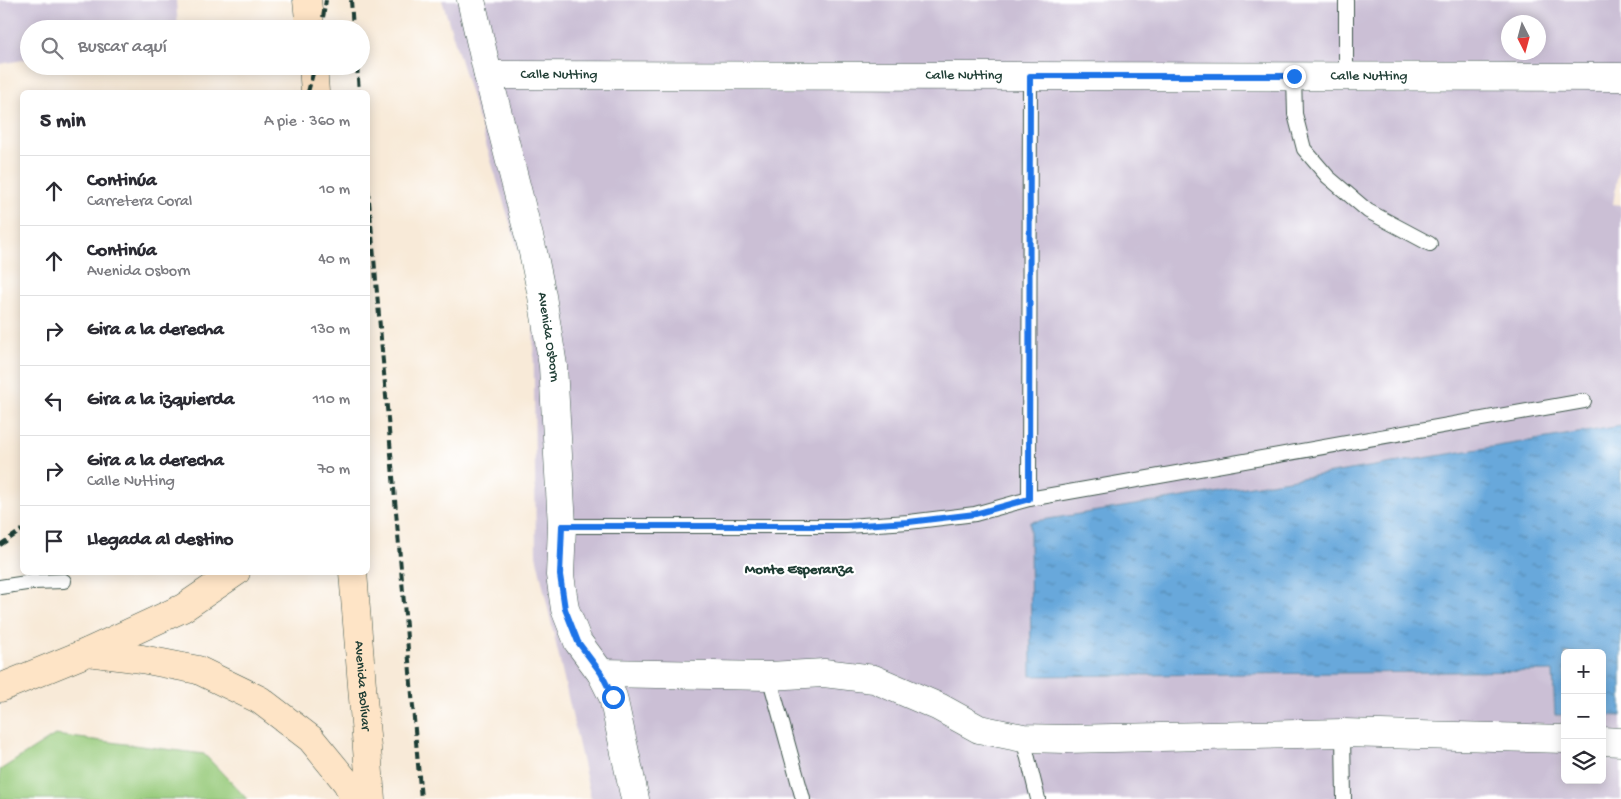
<!DOCTYPE html>
<html lang="es">
<meta charset="utf-8">
<style>
body{margin:0;font-family:"Gochi Hand",sans-serif;background:#f2f2f3;color:#2b2b33}
.controls{position:absolute;right:15px;bottom:15px;display:grid;overflow:hidden;border-radius:8px;box-shadow:0 2px 12px #0003}
.controls button{width:45px;height:45px;display:grid;place-items:center;padding:0;border:0;border-bottom:1px solid #e1e1e2;background:#fff;color:#2b2b33;font:25px sans-serif}
.compass{position:absolute;left:1501px;top:15px;width:45px;height:45px;border-radius:50%;background:#fff;box-shadow:0 2px 12px #0003;rotate:174deg}
.stop{position:absolute;width:15px;height:15px;margin:-11px;border:4px solid #1a73e8;border-radius:50%;background:#fff}
.stop.end{background:#1a73e8;border-color:#fff;box-shadow:0 1px 5px #0008}
.list{margin:0;padding:0;list-style:none}
h2{display:flex;justify-content:space-between;align-items:center;height:65px;margin:0;padding:0 20px;font-size:21px}
h2 small{font-size:16px;font-weight:400;color:#7c7c81}
.list li{display:grid;grid-template-columns:32px 1fr auto;gap:15px;align-items:center;box-sizing:border-box;height:70px;padding:0 20px;border-top:1px solid #e1e1e2}
.list b{display:block;font-size:19px;white-space:nowrap}
.list p{margin:0;font-size:16px;white-space:nowrap;color:#7c7c81}
.list em{font-size:16px;font-style:normal;color:#7c7c81}
.icon{flex:none;width:28px;height:28px;fill:none;stroke:currentColor;stroke-width:2;stroke-linecap:round;stroke-linejoin:round}
.map{position:relative;flex:none;width:1621px;height:799px;overflow:hidden}
.search{position:absolute;background:#fff;box-shadow:0 2px 12px #0003;left:20px;top:20px;width:350px;height:55px;display:flex;align-items:center;gap:12px;box-sizing:border-box;padding:0 18px;border-radius:28px;color:#7c7c81;font-size:19px}
.panel{position:absolute;background:#fff;box-shadow:0 2px 12px #0003;left:20px;top:90px;width:350px;height:485px;border-radius:8px}
.map>svg:first-child{display:block}
.industrial{fill:#cbbfd5;fill-rule:evenodd}
.garden{fill:#98cb7b;stroke:#5c8458}
.water{fill:url(#water-ripples);stroke:#447288}
.lines{fill:none;stroke-linecap:round;stroke-linejoin:round}
.service-casing{stroke:#40574d;stroke-width:16}
.minor-casing{stroke:#40574d;stroke-width:29}
.secondary-casing{stroke:#40574d;stroke-width:29}
.service{stroke:#fff;stroke-width:14}
.minor{stroke:#fff;stroke-width:28}
.secondary{stroke:#fee4c6;stroke-width:28}
.rail{stroke:#1f3d34;stroke-width:4;stroke-dasharray:8 4;stroke-linecap:butt}
.route{stroke:#1a73e8;stroke-width:6}
.labels{text-anchor:middle;dominant-baseline:central;stroke-width:4.5;stroke-linejoin:round;paint-order:stroke}
.street-label{font-size:14px;fill:#1f3d34;stroke:#fff}
.neighbourhood-label{font-size:15px;font-weight:bold;fill:#1f3d34;stroke:#fff}
</style>
<div class="map">
<svg width="1621" height="799" viewBox="0 0 1621 799">
<defs>
<pattern id="water-ripples" width="26" height="14" patternUnits="userSpaceOnUse" patternTransform="scale(1.25)"><rect width="26" height="14" fill="#68a8db"/><path d="M2 4q2-2 4 0t4 0M15 11q2-2 4 0t4 0" fill="none" stroke="#558ab2"/></pattern>
</defs>
<rect width="100%" height="100%" fill="#fff"/>
<filter id="ink" filterUnits="userSpaceOnUse"><feTurbulence type="fractalNoise" baseFrequency=".02" numOctaves="2"/><feDisplacementMap in="SourceGraphic" scale="10" xChannelSelector="R" yChannelSelector="G"/><feConvolveMatrix kernelMatrix="1 2 1 2 8 2 1 2 1" color-interpolation-filters="sRGB"/></filter>
<filter id="wash" filterUnits="userSpaceOnUse"><feTurbulence type="fractalNoise" baseFrequency=".0096" numOctaves="4" result="noise"/><feDisplacementMap in="SourceGraphic" scale="20" xChannelSelector="R" yChannelSelector="G"/><feGaussianBlur stdDeviation="1.12" result="paint"/><feColorMatrix in="noise" values="0 0 0 0 0 0 0 0 0 0 0 0 0 0 0 0 0 1.4 0 .05"/><feComposite in="paint" operator="in"/></filter>
<g filter="url(#wash)">
<rect width="100%" height="100%" fill="#f8ead8"/>
<!-- industrial -->
<g class="industrial">
<path d="M0,0H176L178,29H29V59L0,64Z"/>
<path d="M442,0H1621V152L1613,204L1621,205V426L1030,522L1032,675L1554,671L1555,715H1565V780H1602V715L1621,716V799H591L536,555L533,298ZM1508,22H1538V52H1508Z"/>
</g>
<!-- garden -->
<path class="garden" d="M55,735L204,754L247,799H0V770Z"/>
<!-- water -->
<path class="water" d="M1621,426V716L1602,715V653H1565V715H1555L1553,671L1031,676L1030,522Z"/>
</g>
<g filter="url(#ink)">
<g class="lines">
<defs>
<g id="service">
<path d="M1346,0V76"/>
<path d="M1294,76L1295,114L1304,149L1328,177L1368,211L1430,244"/>
<path d="M1029,499L1030,76"/>
<path d="M562,526H846L909,522L975,514L1029,499L1584,401"/>
<path d="M0,587L33,582L64,581"/>
<path d="M769,676L803,799"/>
<path d="M1343,733L1344,799"/>
<path d="M1023,738L1038,799"/>
</g>
<g id="minor">
<path id="s1" d="M471,0L488,75L533,252L542,296L553,366L562,526L560,575L565,609L578,642L601,673L613,697L635,799"/>
<path id="s2" d="M488,75L1621,77"/>
<path d="M601,673L769,676L824,673L874,679L939,707L979,729L1023,738L1066,739L1343,733L1565,739"/>
<path d="M1602,741L1621,742"/>
</g>
<g id="secondary">
<path d="M307,0L310,29"/>
<path d="M313,66L315,92"/>
<path id="s3" d="M353,572L371,799"/>
<path d="M88,652L142,659L198,670L260,700L311,739L347,783L354,799"/>
<path d="M0,688L88,652L183,608L236,572"/>
</g>
</defs>
<!-- service casing -->
<use href="#service" class="service-casing"/>
<!-- minor casing -->
<use href="#minor" class="minor-casing"/>
<!-- secondary casing -->
<use href="#secondary" class="secondary-casing"/>
<!-- service -->
<use href="#service" class="service"/>
<!-- minor -->
<use href="#minor" class="minor"/>
<!-- secondary -->
<use href="#secondary" class="secondary"/>
<!-- rail -->
<g class="rail">
<path d="M351,0L353,29"/>
<path d="M321,29L326,0"/>
<path d="M357,66L359,92"/>
<path d="M308,92L315,66"/>
<path d="M368,189L421,799"/>
<path d="M0,545L22,530"/>
</g>
</g>
</g>
<g class="lines" filter="url(#ink)">
<!-- route -->
<path class="route" d="M613,697L601,673L578,642L565,609L560,575L562,526H846L909,522L975,514L1029,499L1030,76H1294"/>
</g>
<g class="labels">
<!-- street labels -->
<g class="street-label">
<text stroke="none"><textPath href="#s2" startOffset="71">Calle Nutting</textPath></text>
<text stroke="none"><textPath href="#s2" startOffset="476">Calle Nutting</textPath></text>
<text stroke="none"><textPath href="#s2" startOffset="881">Calle Nutting</textPath></text>
<text stroke="none"><textPath href="#s1" startOffset="346">Avenida Osborn</textPath></text>
<text stroke="none"><textPath href="#s3" startOffset="114">Avenida Bolívar</textPath></text>
</g>
<!-- neighbourhood labels -->
<g class="neighbourhood-label">
<text x="799" y="570">Monte Esperanza</text>
</g>
</g>
</svg>
<div class="controls">
<button>+</button>
<button>−</button>
<button><svg class="icon" aria-label="layers" viewBox="0 0 24 24"><path d="M12 4l9 5-9 5-9-5zM3 14l9 5 9-5"/></svg></button>
</div>
<svg class="compass" viewBox="-18 -18 36 36"><path d="M0-13l5 13h-10z" fill="#e53935"/><path d="M0 13l5-13h-10z" fill="#7c7c81"/></svg>
<div class="stop" style="left:613px;top:697px"></div>
<div class="stop end" style="left:1294px;top:76px"></div>
<div class="search"><svg class="icon" aria-label="search" viewBox="0 0 24 24"><circle cx="10" cy="10" r="6"/><path d="M15 15l6 6"/></svg>Buscar aquí</div>
<section class="panel">
<h2>5 min<small>A pie · 360 m</small></h2>
<ul class="list">
<li><svg class="icon" aria-label="ahead" viewBox="0 0 24 24"><path d="M12 20V5M6 11l6-6 6 6"/></svg><div><b>Continúa</b><p>Carretera Coral</p></div><em>10 m</em></li>
<li><svg class="icon" aria-label="ahead" viewBox="0 0 24 24"><path d="M12 20V5M6 11l6-6 6 6"/></svg><div><b>Continúa</b><p>Avenida Osborn</p></div><em>40 m</em></li>
<li><svg class="icon" aria-label="right" viewBox="0 0 24 24"><path d="M7 20v-9h11M14 6l5 5-5 5"/></svg><div><b>Gira a la derecha</b></div><em>130 m</em></li>
<li><svg class="icon" aria-label="left" viewBox="0 0 24 24"><path d="M17 20v-9H6M10 6l-5 5 5 5"/></svg><div><b>Gira a la izquierda</b></div><em>110 m</em></li>
<li><svg class="icon" aria-label="right" viewBox="0 0 24 24"><path d="M7 20v-9h11M14 6l5 5-5 5"/></svg><div><b>Gira a la derecha</b><p>Calle Nutting</p></div><em>70 m</em></li>
<li><svg class="icon" aria-label="arrive" viewBox="0 0 24 24"><path d="M6 21V4h12l-3 4 3 4H6"/></svg><div><b>Llegada al destino</b></div></li>
</ul>
</section>
</div>
